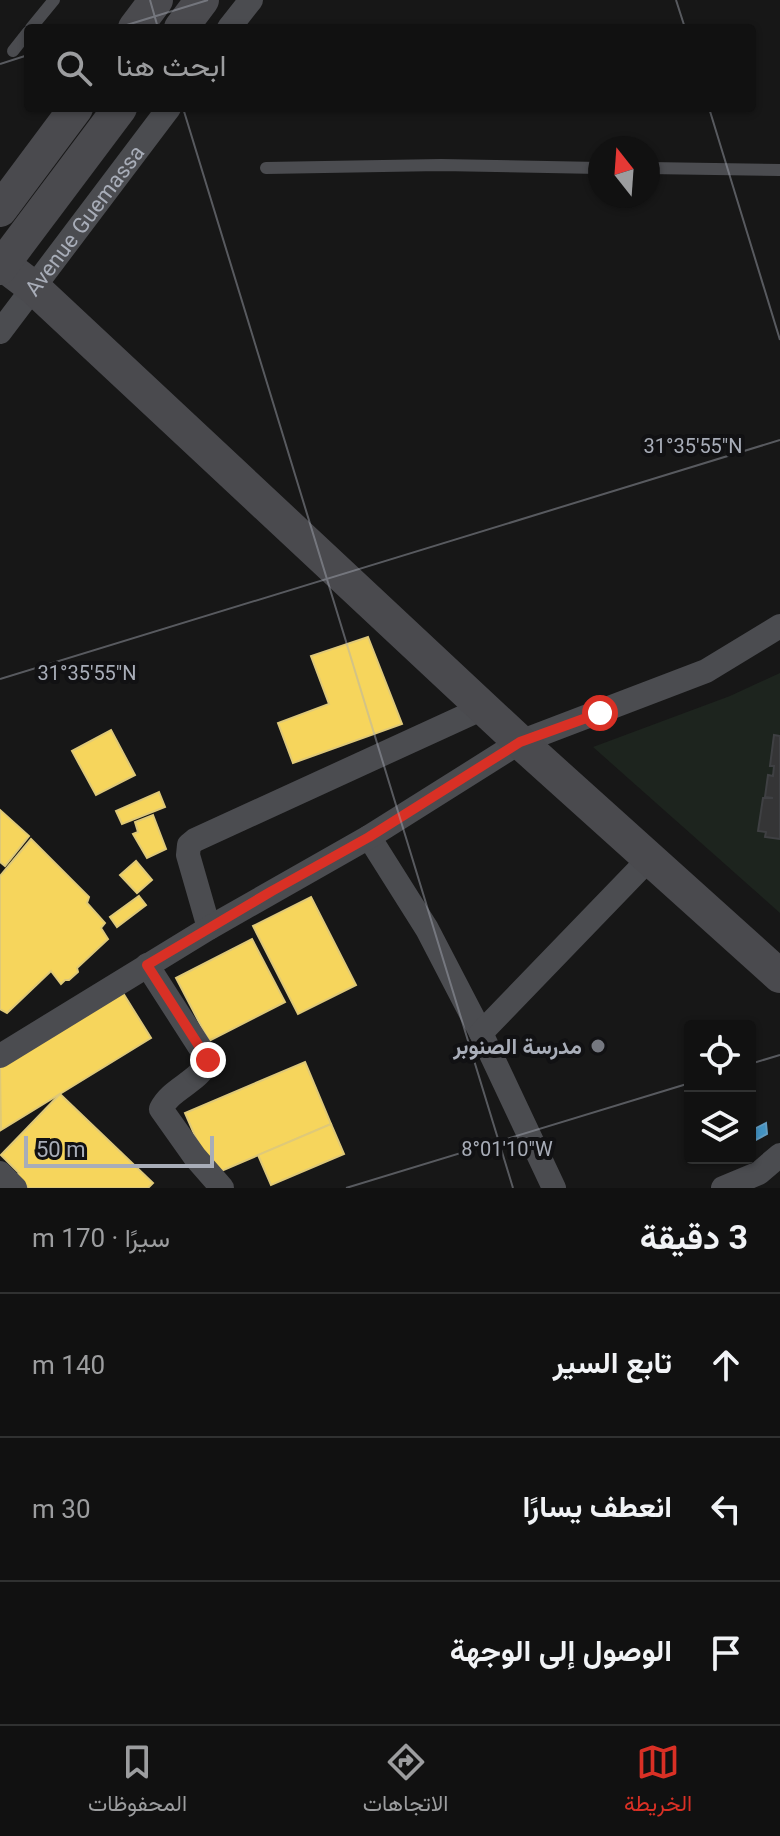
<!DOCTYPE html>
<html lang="ar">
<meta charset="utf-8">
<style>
body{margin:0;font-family:Roboto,Vazirmatn,sans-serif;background:#1e1f1f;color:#f1f3f6;direction:rtl}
.controls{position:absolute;right:24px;bottom:24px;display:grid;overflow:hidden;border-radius:8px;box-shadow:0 2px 6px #0004}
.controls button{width:72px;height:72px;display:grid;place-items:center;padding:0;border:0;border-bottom:2px solid #303131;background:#111;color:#f1f3f6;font:40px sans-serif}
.compass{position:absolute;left:588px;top:136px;width:72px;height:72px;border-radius:50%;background:#111;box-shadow:0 2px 6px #0004;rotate:343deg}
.scale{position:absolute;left:24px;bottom:20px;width:190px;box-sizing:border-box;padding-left:8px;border:4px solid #a8adb8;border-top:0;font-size:22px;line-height:28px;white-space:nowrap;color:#a8adb8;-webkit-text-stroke:6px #111113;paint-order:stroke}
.stop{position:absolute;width:24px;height:24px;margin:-18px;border:6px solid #d93025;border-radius:50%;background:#fff}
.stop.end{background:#d93025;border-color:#fff;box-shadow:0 2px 8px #0008}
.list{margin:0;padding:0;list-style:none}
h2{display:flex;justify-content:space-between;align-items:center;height:104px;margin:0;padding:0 32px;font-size:34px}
h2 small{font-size:26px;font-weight:400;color:#9c9d9f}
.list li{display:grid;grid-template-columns:52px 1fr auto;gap:24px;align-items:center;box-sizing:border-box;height:144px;padding:0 32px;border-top:2px solid #303131}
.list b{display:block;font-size:30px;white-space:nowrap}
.list em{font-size:26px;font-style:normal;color:#9c9d9f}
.icon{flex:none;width:44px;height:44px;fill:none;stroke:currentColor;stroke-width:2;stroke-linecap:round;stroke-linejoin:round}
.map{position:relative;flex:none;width:780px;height:1188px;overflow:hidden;direction:ltr}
.search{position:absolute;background:#111;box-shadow:0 2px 6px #0004;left:24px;right:24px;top:24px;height:88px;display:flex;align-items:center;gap:20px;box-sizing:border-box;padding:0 28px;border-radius:8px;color:#9c9d9f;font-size:30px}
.sheet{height:536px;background:#111}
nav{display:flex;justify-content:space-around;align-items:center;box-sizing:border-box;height:112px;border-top:2px solid #303131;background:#111;font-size:22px;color:#9c9d9f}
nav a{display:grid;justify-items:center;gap:4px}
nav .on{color:#d93025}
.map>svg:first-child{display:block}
.green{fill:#1d241e}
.homes{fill:#f6d55c;stroke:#dfc978;stroke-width:2}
.schools{fill:#4393c3;stroke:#619bc0;stroke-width:2}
.building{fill:#353536;stroke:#3f4043;stroke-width:2}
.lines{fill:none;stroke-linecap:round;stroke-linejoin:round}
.lane{stroke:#4b4c50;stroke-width:12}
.street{stroke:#4b4c50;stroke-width:24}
.secondary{stroke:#4a4a4e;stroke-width:34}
.route{stroke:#d93025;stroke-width:10}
.ticks{fill:none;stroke:#a8adb8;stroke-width:2;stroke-opacity:0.45}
.poi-dot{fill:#757880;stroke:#111113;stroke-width:3}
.labels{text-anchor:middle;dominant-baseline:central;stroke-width:8;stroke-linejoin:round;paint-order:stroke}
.street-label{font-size:22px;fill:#a8adb8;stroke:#111113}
.poi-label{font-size:22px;font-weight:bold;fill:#a8adb8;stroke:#111113;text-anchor:end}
.ticks-label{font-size:20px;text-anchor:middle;fill:#a8adb8;stroke:#111113;stroke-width:8;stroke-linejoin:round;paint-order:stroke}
</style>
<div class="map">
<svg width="780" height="1188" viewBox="0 0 780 1188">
<rect width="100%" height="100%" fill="#171717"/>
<!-- green -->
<path class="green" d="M780,673V913L593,747L730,696Z"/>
<!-- homes -->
<g class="homes">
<path d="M368,637L402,724L293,763L278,723L329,704L311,656Z"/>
<path d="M111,730L135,775L96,795L72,751Z"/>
<path d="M159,792L165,807L122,824L116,811Z"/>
<path d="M0,810L29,836L5,866L0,862Z"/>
<path d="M153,815L166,849L147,858L133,834L138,832L135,822Z"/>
<path d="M31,839L89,897L87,903L105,923L101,928L108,939L77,968L78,972L69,980H65L61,984L51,971L7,1013L0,1009V876Z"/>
<path d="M136,861L152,880L137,893L120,875Z"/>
<path d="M139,896L146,905L117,927L110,917Z"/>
<path d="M311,897L356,985L298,1014L253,926Z"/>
<path d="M252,939L285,1002L209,1041L176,978Z"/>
<path d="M123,993L151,1038L1,1130L0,1068Z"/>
<path d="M305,1062L331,1124L212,1175L185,1113Z"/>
<path d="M60,1094L153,1183L148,1188H29L16,1176L19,1173L1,1155Z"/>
<path d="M331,1124L344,1154L271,1185L258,1155Z"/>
</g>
<!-- schools -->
<path class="schools" d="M766,1123L767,1134L750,1143V1131Z"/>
<!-- building -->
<path class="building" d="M774,735L780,736V839L765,837L766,832L758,831L763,798H773L765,797L768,775L773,776L774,766H770Z"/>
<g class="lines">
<!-- lane -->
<g class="lane">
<path d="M31,28L54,0"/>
<path d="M13,51L28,32"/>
<path d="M266,168L441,165L600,168"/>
<path d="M648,168L780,170"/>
</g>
<!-- street -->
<g class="street">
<path d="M229,28L251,0"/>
<path id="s1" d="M0,332L169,108"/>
<path d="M369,837L427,929L481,1033L554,1188"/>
<path d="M209,928L188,855L189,845L195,840L483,708"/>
<path d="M147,965L208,1060C200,1082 171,1088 161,1109L195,1157L222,1188"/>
<path d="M481,1033L649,859"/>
<path d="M0,1056L209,928L369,837L520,742L706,671L780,626"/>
<path d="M0,1173L15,1188"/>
<path d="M723,1188L759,1173L780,1155"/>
</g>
<!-- secondary -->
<g class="secondary">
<path d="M135,28L156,0"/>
<path d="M181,28L202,0"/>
<path d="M0,210L76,108"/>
<path d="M0,262L34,288L520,742L780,976"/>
<path d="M0,268L120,108"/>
</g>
</g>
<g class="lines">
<!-- route -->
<path class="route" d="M208,1060L147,965L272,891L369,837L520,742L600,713"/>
</g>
<!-- ticks -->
<path class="ticks" d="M150,0L158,28M676,0L685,28M117,28L208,0M0,64L28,55M183,108L513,1188M709,108L780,340M0,679L780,440M750,1064L780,1055M346,1188L690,1083"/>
<!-- markers -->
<circle class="poi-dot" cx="598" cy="1046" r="8"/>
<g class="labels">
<!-- street labels -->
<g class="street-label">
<text stroke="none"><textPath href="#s1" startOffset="140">Avenue Guemassa</textPath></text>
</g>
<!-- poi labels -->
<g class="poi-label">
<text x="582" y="1046">مدرسة الصنوبر</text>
</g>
</g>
<g class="ticks-label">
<text x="693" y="453">31°35'55"N</text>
<text x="87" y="680">31°35'55"N</text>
<text x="507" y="1156">8°01'10"W</text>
</g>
</svg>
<div class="controls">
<button><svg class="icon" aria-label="locate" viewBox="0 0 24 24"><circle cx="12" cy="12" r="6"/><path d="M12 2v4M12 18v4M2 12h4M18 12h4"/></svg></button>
<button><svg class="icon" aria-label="layers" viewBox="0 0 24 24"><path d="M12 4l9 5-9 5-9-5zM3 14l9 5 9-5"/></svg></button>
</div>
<svg class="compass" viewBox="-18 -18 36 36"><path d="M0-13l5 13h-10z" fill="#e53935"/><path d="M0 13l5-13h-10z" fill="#9c9d9f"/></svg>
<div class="scale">50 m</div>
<div class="stop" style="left:600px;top:713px"></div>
<div class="stop end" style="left:208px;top:1060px"></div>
<div class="search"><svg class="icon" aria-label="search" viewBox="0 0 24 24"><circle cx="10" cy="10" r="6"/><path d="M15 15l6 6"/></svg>ابحث هنا</div>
</div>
<section class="sheet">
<h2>3 دقيقة<small>سيرًا · 170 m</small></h2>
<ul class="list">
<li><svg class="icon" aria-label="ahead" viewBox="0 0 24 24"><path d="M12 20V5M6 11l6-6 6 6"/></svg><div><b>تابع السير</b></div><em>140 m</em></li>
<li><svg class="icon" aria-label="left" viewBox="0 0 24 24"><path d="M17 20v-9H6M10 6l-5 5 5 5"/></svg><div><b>انعطف يسارًا</b></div><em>30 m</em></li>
<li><svg class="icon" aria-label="arrive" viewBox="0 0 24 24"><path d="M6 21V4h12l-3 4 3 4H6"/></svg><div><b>الوصول إلى الوجهة</b></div></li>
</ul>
</section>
<nav>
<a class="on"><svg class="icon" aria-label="map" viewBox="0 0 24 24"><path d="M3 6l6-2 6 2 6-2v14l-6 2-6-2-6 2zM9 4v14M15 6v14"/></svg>الخريطة</a>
<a><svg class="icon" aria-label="directions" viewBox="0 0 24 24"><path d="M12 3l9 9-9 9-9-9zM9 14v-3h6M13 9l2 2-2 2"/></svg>الاتجاهات</a>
<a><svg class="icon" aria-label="saved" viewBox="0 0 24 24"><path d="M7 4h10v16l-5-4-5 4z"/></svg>المحفوظات</a>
</nav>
